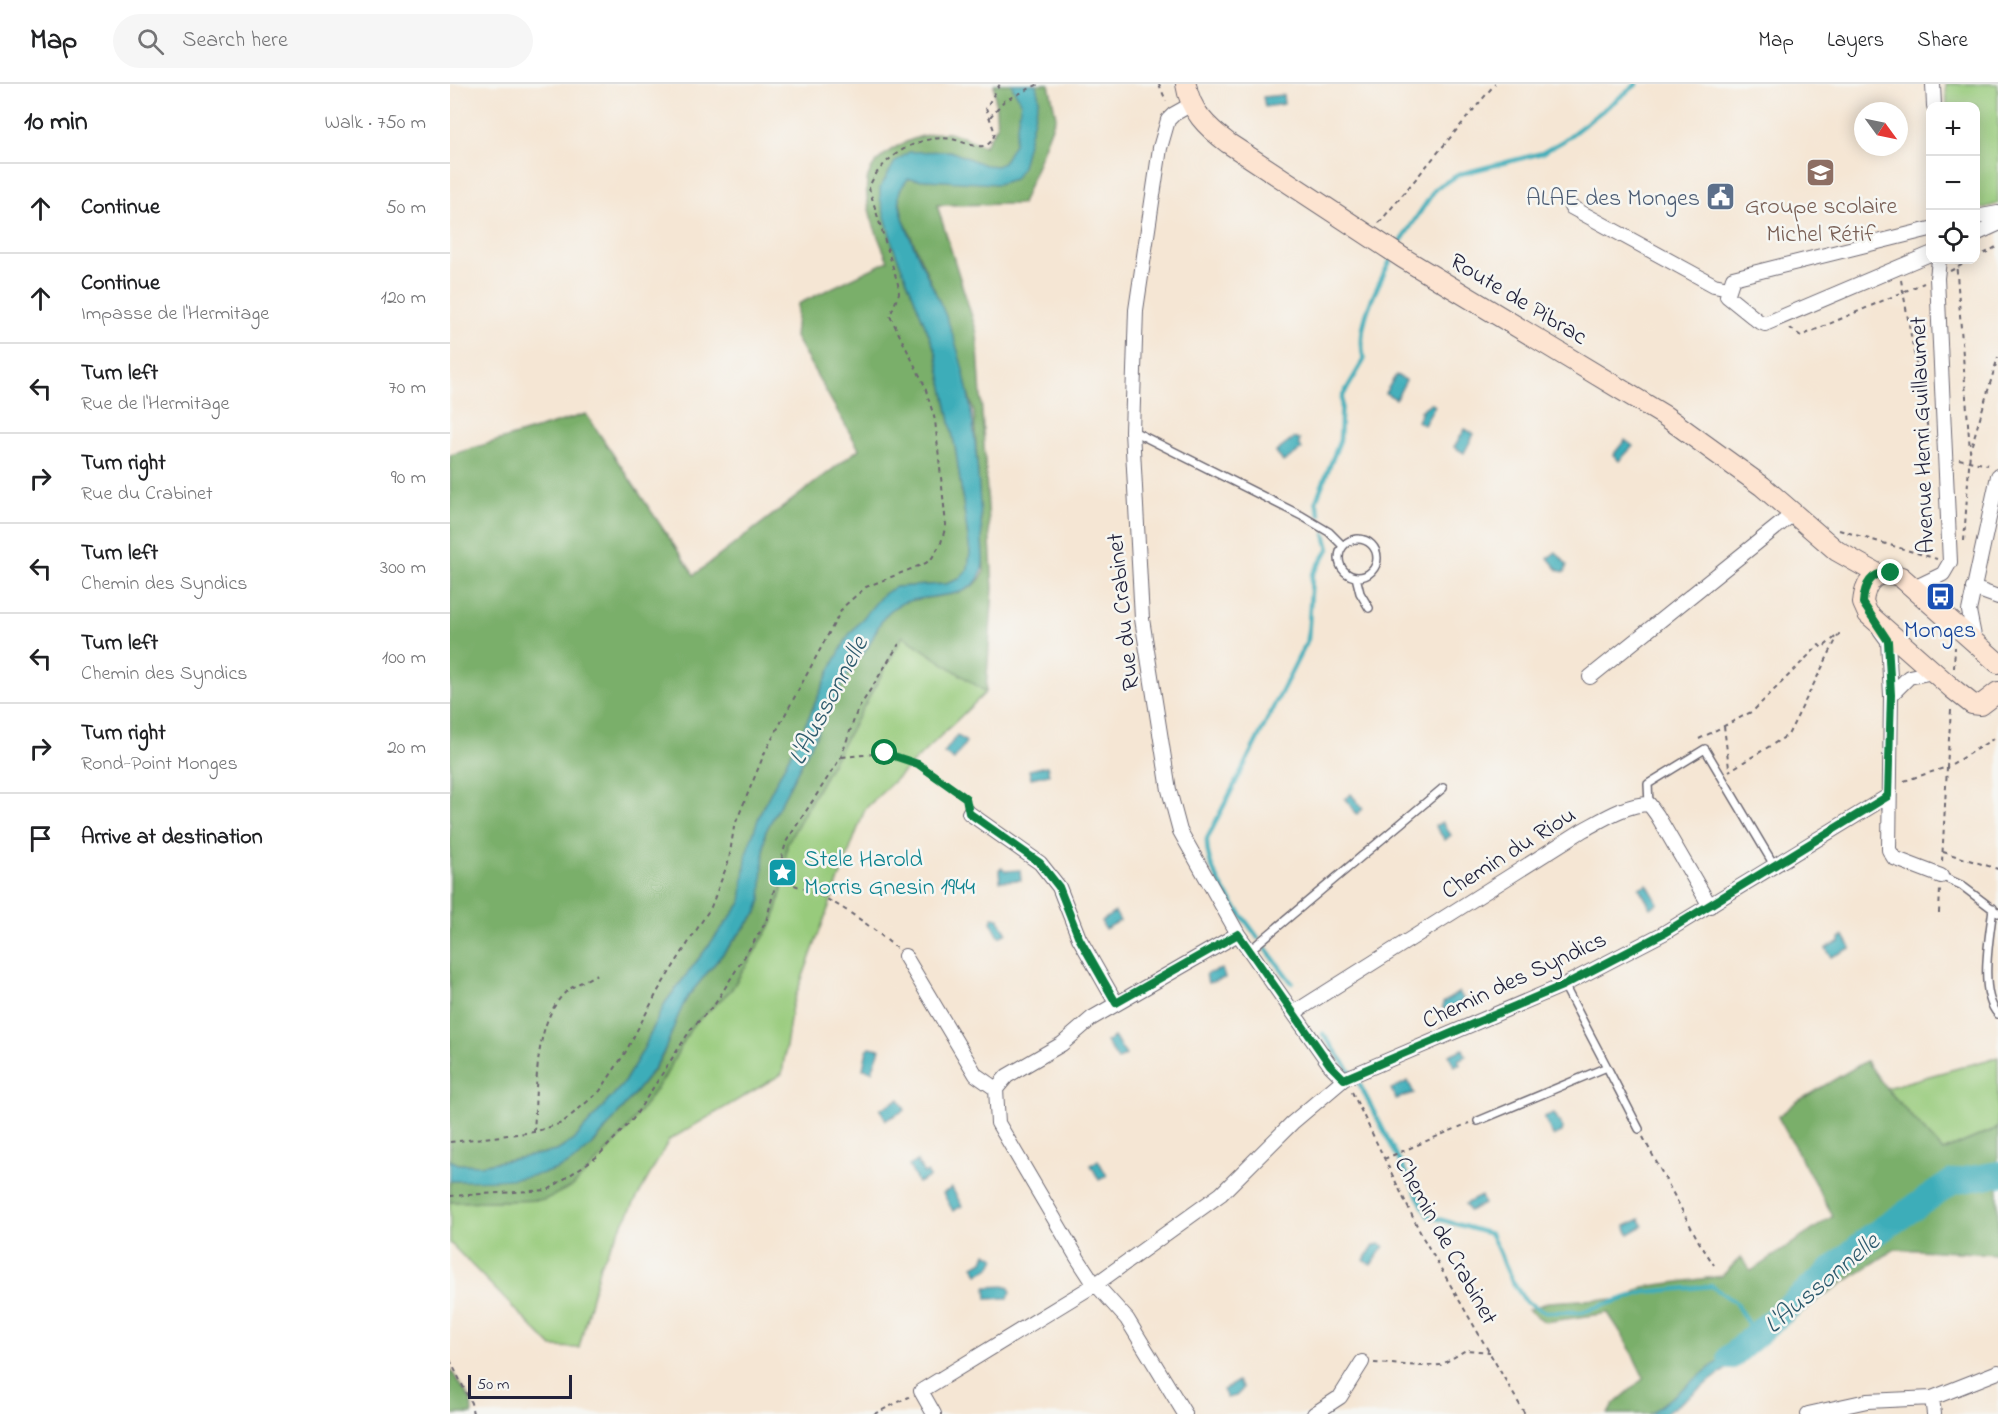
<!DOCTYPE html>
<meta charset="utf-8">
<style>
:root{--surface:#fff;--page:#f6f6f6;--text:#202124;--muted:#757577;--line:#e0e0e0}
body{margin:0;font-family:"Indie Flower",sans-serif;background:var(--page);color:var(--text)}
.controls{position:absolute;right:18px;top:18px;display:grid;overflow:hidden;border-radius:12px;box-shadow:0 3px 15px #0003}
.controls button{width:54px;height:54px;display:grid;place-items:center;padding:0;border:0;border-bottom:2px solid var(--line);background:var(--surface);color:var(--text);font:30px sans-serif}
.compass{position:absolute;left:1404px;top:18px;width:54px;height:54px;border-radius:50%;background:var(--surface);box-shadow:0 3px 15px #0003;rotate:123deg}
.scale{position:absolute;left:18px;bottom:15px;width:104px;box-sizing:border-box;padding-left:6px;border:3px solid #22223b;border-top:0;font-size:16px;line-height:21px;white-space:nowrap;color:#22223b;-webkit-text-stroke:4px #f6f6f2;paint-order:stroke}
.stop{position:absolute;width:18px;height:18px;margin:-14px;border:4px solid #0b8043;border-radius:50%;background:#fff}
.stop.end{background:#0b8043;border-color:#fff;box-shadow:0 2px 6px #0008}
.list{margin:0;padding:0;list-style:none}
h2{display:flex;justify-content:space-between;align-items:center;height:78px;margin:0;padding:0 24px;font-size:26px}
h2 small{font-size:20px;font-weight:400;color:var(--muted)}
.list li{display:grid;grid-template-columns:39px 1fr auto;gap:18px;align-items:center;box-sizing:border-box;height:90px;padding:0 24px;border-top:2px solid var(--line)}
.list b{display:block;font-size:22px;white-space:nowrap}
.list p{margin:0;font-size:20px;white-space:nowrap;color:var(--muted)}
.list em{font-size:20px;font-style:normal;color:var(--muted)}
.icon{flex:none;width:33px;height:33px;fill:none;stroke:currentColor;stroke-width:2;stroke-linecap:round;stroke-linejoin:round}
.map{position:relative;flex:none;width:1548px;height:1330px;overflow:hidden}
header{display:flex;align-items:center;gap:36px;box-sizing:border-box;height:84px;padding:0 30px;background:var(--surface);border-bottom:2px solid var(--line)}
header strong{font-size:28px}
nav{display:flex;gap:33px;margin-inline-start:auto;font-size:21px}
.search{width:420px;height:54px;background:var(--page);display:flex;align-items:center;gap:15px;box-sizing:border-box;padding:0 21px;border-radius:33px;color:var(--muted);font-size:22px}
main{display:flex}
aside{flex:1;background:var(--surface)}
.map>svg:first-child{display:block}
.green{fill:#98cb7b;stroke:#5d765b;stroke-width:1.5}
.forest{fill:#7aaf6b;stroke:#4e6853;stroke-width:1.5}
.water{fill:#3dadb9;stroke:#30687a;stroke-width:1.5}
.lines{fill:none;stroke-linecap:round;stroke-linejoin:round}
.stream{stroke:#3dadb9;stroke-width:4.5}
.river{stroke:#3dadb9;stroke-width:26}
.lane-casing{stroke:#6c6771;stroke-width:10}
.street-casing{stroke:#6c6771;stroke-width:16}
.secondary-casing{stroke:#6c6771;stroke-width:22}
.path{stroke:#6c6771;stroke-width:2;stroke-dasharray:4.5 4.5;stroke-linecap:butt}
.lane{stroke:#fff;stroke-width:7}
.street{stroke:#fff;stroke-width:14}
.secondary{stroke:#fde4d1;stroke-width:20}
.route{stroke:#0b8043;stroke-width:8}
.labels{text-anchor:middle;stroke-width:5;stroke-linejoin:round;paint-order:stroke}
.service-label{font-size:24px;fill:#4e5e75;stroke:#f6f6f2;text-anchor:end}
.education-label{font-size:24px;fill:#785e54;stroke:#f6f6f2}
.street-label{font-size:24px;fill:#22223b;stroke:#f6f6f2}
.transit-label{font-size:24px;fill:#164399;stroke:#f6f6f2}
.culture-label{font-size:24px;fill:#0d838f;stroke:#f6f6f2;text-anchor:start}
.water-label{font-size:26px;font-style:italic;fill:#2d5a6d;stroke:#f6f6f2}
</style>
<header>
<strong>Map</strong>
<div class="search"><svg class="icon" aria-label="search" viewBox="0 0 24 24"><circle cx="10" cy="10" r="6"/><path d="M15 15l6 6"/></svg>Search here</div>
<nav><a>Map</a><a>Layers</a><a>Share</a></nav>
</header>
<main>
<aside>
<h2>10 min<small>Walk · 750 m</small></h2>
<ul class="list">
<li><svg class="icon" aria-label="ahead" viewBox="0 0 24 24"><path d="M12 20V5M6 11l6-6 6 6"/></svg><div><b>Continue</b></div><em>50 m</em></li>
<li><svg class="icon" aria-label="ahead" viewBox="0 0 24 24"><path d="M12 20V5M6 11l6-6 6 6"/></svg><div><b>Continue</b><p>Impasse de l'Hermitage</p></div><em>120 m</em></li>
<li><svg class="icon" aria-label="left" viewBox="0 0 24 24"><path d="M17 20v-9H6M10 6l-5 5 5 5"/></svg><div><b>Turn left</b><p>Rue de l'Hermitage</p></div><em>70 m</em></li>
<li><svg class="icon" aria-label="right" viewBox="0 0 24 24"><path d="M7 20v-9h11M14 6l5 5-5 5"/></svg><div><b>Turn right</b><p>Rue du Crabinet</p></div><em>90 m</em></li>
<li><svg class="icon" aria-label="left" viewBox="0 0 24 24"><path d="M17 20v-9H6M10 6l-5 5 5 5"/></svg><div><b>Turn left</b><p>Chemin des Syndics</p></div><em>300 m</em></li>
<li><svg class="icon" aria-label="left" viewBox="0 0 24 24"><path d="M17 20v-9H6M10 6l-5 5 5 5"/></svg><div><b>Turn left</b><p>Chemin des Syndics</p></div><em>100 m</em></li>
<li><svg class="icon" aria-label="right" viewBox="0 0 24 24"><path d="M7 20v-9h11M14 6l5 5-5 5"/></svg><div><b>Turn right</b><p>Rond-Point Monges</p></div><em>20 m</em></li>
<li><svg class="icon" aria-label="arrive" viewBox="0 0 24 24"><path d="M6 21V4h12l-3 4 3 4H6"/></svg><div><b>Arrive at destination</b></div></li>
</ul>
</aside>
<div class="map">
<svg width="1548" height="1330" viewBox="0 0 1548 1330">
<rect width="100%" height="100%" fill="#f6f6f2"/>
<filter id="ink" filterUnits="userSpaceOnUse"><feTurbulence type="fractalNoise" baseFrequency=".0167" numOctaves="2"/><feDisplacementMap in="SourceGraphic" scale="12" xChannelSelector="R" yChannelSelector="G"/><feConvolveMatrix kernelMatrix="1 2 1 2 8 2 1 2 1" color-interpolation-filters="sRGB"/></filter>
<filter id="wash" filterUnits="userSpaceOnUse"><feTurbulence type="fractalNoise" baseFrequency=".008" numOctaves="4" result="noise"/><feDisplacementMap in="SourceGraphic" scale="24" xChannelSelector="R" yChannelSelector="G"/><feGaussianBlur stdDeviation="1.35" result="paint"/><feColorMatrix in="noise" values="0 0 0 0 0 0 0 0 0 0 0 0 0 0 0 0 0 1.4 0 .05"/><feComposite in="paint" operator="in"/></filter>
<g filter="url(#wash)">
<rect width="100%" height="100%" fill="#f5e6d4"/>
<path class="green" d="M1496,0H1548V120L1526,126V22H1497Z
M453,552L536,608L415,725L342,922L332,990L219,1056L150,1181L129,1264L102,1263L0,1159V1118L94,1116L214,994L242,942L281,906L324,836L332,805L337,760Z
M1548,973V1044L1493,1067L1436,1004Z"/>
<path class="forest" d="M544,0H599L606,32L572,120L487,121L527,249L543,504L536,608L453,552L337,760L332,805L324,836L281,906L242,942L214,994L173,1051L123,1102L94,1116L0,1118V1097L40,1096L84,1090L143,1061L203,987L213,971L230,925L239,911L307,829L315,749L405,577C426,565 423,529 454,518C479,510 522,517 534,488L524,329L496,233L453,134L449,113L443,162L486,268L506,368L520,468L518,485L509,495L496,500L446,503L380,586L353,646L311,727L291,819L215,919L192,968L173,1000L124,1056L107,1067L31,1081L8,1080L0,1076V371L136,330L244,491L409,365L345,253L348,220L438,177C428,153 414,124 417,97C421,68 473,46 499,49C510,50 523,58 534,62L547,42Z
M1416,977L1436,1004L1493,1067L1548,1044V1170L1445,1165L1370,1214L1313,1258L1306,1249L1200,1330H1158L1163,1321L1194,1294L1175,1255L1158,1229L1095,1238L1078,1226L1098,1218L1149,1215L1172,1217L1193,1203L1272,1192L1291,1173L1301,1187L1383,1132L1328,1033L1346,1018Z
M0,1285L21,1316L22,1330H0Z"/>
<path class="water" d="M561,0H586L589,14L572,83L564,95L548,100L458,95C454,100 450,104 449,110C447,136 484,203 495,230C527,307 528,391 533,473C535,519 485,508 455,518C423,529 426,565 405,577L315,749L311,816L307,828L239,911C226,930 222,953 211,973C200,992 185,1008 172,1025C156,1045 140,1067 118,1080C87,1097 34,1097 0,1097V1076L8,1080L31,1081L107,1067L124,1056L173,1000L192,968L215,919L291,819L297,767L311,727L353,646L380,586L398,552L433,510L446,503L496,500L509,495L518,485L520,468L506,368L486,268L443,162L430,114V104L445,78L459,68L500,67L535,81L547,82L553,79L564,60L571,18Z
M833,11L834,20L815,23L813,13Z
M946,291L956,296L946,315L935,309Z
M981,319L985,322L974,341L967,337L972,328L970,327Z
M1015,345L1024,350L1014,369L1004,363Z
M844,354L850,355L849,360L852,365L833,378L826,368Z
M1175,356L1183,362L1169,377L1163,371Z
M1106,468L1117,481L1115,488L1109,487L1098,474Z
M507,651L516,658L504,676L494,669Z
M597,682L599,690L581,694L579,686Z
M901,710L913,725L907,730L895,715Z
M992,738L1001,751L995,756L985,742Z
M552,784L556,787L570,786L571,796L550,797L549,786Z
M1197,800L1208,819L1201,824L1189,804Z
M665,828L670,837L655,845L651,837Z
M543,833L548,834L557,849L549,853L541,838Z
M1394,852L1401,864L1381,873L1376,864L1390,857V854Z
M772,885L775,894L758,899L756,890Z
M1009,908L1014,916L997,926L993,925V919Z
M664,953L676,971L668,976L656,958Z
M420,963L430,965L422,987L413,985L417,966Z
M1013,965L1016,972L1008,976L1010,980L1004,982L999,971Z
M958,997L964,1009L946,1015L941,1005Z
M449,1015L455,1026L436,1036L430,1025Z
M1104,1029L1113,1044L1112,1048L1103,1052L1094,1033Z
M648,1076L657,1092L649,1096L641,1081Z
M467,1077L474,1090L477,1088L480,1093L468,1099L459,1082Z
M502,1104L512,1122L503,1127L493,1109Z
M1031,1112L1034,1120L1019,1127L1015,1120Z
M1190,1135L1193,1142L1179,1150L1175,1142Z
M931,1160L934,1162L921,1181L914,1176L924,1161Z
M536,1169L545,1174L540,1184L528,1190L524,1182L533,1177Z
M558,1202L561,1208L558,1214L537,1215L536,1203Z
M1306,1248L1313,1258L1215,1330H1200Z
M788,1297L793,1305L786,1312L777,1314L773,1306Z"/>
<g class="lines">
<path class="stream" d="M949,160L986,104L1010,90L1092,69L1113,57L1187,0
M870,431L866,417L890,356L892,313L914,276C905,240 926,207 941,175
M808,854C789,826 755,790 757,755L858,555L862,491L879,465L875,450
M814,862L842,899
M873,950L910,1001L978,1132L1041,1150L1062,1197L1076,1218L1095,1228H1132L1195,1208L1262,1202L1285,1218L1306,1253"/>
<path class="river" d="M1280,1273L1419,1154L1502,1098L1548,1090"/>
</g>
</g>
<g filter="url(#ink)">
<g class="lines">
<defs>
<path id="lane" d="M683,347L852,432L879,448L893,462
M889 474a19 19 0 1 1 38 0a19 19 0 1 1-38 0Z
M906,493L910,509L919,524
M1199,720L1198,700L1255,665L1324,781
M1491,792L1511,801L1548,829
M1543,824C1540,851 1528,909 1548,930
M800,866L993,704
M1114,901L1157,983
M1028,1037L1157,983L1189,1045"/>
<path id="street" d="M1483,0L1484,22
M742,20L724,30L718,36L710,64L686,226L682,347L692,535L719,706L730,747L788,850L880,981L894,995
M1121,123L1264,201L1279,204
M1526,133L1548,129
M1480,145L1283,194L1277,212L1308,237L1315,240L1480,170
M1526,150L1548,140
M1464,504L1493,490L1500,478L1487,194L1489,176
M1523,504L1548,513
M1430,546L1438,557L1441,611L1439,766L1444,774L1491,792
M1525,557L1519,527L1548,392
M1140,593L1344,429
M1441,611L1459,593L1483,588
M519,729L590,779L609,803L629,854L666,919
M455,872L526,991L546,1005
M845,928L1133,746C1152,736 1176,720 1199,720L1207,731L1260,822
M1482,1314L1484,1330
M484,1330L471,1307L646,1200L771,1110L842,1039L894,995L1114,901L1214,849L1438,712
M735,1330L677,1235L641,1195L628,1175L548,1039L546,1005L557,992L612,960L642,934L788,850
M864,1330L890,1313L912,1278
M1358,1330L1417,1317L1482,1314L1548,1288"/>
<path id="secondary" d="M736,0C740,27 757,43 778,59L953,174L1215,332L1312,402L1387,467L1428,490
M1548,579L1451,493C1428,484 1415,495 1413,519L1418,530L1503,605L1522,620L1531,621L1548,608"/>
</defs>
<use href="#lane" class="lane-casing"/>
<use href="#street" class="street-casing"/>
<use href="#secondary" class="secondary-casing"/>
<path class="path" d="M709,0L716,17
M540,33L554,17L589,0
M929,139L1045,0
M1526,174L1548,162
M1506,176L1520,367L1548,273
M1500,187L1522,176
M1451,196L1479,352
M1340,244L1351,252L1474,199
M1509,375L1538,381
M1389,446L1487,475
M1514,457L1520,367
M1504,584L1505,563
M1501,626L1497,683L1548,652
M1274,642L1279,684
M1249,655L1303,627L1369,561L1372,564L1389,550L1338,651L1279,687
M392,673L435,669L468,680L517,715
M1454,697L1497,683L1492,778
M1493,768L1548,785
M327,796C372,807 412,834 446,864
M1489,829L1490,805
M902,1008L972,1152L1075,1330
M84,1048C87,1007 83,946 111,913C120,902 135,897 147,890
M1193,1053L1249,1158L1264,1181
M0,1058L84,1048L112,1039L150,1007L175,969L209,905L261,823L279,776L284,743L315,668L393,523L416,503L476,479L482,474L491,459L496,441L485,336L474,300L440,232L449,209L448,200L419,104C429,74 470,49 502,55C512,57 523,64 534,62C541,60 543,55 545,49L536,24L550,0
M934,1075L1019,1039
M0,1112L98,1106L148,1072L183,1035L241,945L265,920L316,838L336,758L391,673L407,627L449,560
M0,1276L21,1319L23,1330
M924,1279L972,1282L991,1281L1016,1266L1040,1268
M424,1330L459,1313"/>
<use href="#lane" class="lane"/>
<use href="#street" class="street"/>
<use href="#secondary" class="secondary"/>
</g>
</g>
<g class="lines" filter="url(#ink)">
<path class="route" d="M435,669L468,680L516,714L519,729L590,779L609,803L629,854L666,919L788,850L880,981L894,995L1114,901L1214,849L1438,712L1441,611L1438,557L1413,519C1414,501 1421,487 1441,489"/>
</g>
<defs>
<symbol id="school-square" viewBox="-11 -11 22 22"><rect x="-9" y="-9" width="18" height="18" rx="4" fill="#8d6e63" stroke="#f6f6f2"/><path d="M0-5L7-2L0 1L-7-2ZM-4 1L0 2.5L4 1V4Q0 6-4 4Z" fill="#fff"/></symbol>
<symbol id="civic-square" viewBox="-11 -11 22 22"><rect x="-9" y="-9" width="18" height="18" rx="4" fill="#5c6f8a" stroke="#f6f6f2"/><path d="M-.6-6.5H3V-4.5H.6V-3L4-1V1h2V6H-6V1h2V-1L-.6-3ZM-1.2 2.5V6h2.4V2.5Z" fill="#fff"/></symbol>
<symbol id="bus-square" viewBox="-11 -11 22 22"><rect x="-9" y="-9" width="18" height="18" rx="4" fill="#1a4fb4" stroke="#f6f6f2"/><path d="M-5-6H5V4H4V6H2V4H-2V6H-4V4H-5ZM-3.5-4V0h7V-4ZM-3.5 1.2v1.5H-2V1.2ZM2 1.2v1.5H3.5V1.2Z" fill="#fff"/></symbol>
<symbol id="sight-square" viewBox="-11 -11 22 22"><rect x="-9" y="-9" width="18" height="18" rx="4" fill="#0f9aa8" stroke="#f6f6f2"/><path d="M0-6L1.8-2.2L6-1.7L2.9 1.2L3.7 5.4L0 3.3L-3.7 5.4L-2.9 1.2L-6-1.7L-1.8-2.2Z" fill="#fff"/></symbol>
</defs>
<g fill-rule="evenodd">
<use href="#school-square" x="1354" y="72" width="33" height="33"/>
<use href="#civic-square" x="1254" y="96" width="33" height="33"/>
<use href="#bus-square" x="1474" y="496" width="33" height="33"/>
<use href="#sight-square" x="316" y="772" width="33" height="33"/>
</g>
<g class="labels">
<g class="service-label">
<text x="1250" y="121">ALAE des Monges</text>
</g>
<g class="education-label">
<text x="1371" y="129">Groupe scolaire<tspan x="1371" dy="28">Michel Rétif</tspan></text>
</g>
<g class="street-label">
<text transform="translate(1069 214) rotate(31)" y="8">Route de Pibrac</text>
<text transform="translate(1471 351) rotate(-92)" y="8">Avenue Henri Guillaumet</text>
<text transform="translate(672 528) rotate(-96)" y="8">Rue du Crabinet</text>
<text transform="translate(1058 768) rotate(-32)" y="8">Chemin du Riou</text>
<text transform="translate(1064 895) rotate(-25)" y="8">Chemin des Syndics</text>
<text transform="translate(997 1156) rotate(61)" y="8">Chemin de Crabinet</text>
</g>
<g class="transit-label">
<text x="1490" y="553">Monges</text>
</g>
<g class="culture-label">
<text x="354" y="782">Stele Harold<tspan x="354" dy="28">Morris Gnesin 1944</tspan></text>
</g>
<g class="water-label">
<text transform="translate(377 616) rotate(-62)" y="9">L'Aussonnelle</text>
<text transform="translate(1371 1198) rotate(-40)" y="9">L'Aussonnelle</text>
</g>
</g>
</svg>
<div class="controls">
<button>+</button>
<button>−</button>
<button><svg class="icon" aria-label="locate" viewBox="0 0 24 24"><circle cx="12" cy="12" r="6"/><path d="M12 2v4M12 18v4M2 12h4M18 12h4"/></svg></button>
</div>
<svg class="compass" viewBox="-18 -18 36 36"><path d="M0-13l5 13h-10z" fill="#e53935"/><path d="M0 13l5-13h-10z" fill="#757577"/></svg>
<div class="scale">50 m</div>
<div class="stop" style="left:435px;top:669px"></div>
<div class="stop end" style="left:1441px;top:489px"></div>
</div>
</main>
